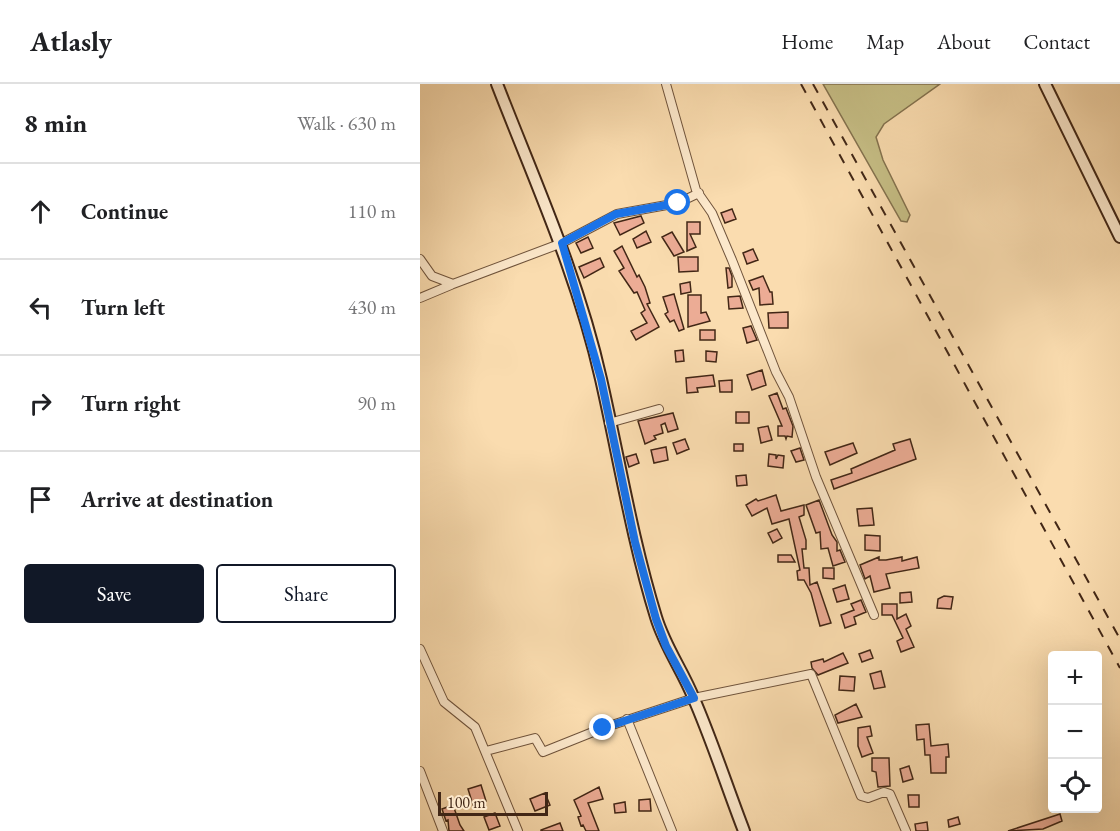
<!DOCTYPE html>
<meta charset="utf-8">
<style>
:root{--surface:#fff;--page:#f2f2f2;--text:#202124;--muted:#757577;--line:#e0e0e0;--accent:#111827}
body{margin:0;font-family:"EB Garamond",serif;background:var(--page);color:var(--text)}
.controls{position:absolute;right:18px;bottom:18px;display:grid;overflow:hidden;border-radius:6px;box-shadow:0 6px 24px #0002}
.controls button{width:54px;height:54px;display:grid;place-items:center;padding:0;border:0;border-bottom:2px solid var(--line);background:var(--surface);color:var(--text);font:30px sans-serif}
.scale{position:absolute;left:18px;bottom:15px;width:110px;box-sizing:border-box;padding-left:6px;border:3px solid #422716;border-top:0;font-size:16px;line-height:21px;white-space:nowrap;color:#422716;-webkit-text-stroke:4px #fce8cb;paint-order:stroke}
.stop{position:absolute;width:18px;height:18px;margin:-14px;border:4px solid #1a73e8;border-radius:50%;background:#fff}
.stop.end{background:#1a73e8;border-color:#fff;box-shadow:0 2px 6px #0008}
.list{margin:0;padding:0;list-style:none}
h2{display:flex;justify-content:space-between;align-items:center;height:78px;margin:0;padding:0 24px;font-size:26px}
h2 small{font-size:20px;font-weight:400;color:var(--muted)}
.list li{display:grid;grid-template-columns:39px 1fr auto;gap:18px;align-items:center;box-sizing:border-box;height:96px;padding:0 24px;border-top:2px solid var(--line)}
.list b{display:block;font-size:22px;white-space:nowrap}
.list em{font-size:20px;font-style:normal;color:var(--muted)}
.actions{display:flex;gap:12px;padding:18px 24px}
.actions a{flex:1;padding:14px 0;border:2px solid var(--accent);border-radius:6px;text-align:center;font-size:21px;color:var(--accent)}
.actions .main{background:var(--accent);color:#fff}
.icon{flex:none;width:33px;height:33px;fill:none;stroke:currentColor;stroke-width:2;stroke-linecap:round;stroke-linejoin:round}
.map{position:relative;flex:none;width:700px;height:747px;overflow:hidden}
header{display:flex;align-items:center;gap:36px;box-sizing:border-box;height:84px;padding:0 30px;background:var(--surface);border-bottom:2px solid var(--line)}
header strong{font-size:28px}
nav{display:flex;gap:33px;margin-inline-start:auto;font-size:21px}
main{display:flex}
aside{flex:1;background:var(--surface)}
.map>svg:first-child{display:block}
.green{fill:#c6be85;stroke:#84724e;stroke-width:1.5}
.building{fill:#ecac95;stroke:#422716;stroke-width:1.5}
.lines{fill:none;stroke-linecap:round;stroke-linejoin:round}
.street-casing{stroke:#70543c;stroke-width:10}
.secondary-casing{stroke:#422716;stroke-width:14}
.street{stroke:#fce8cb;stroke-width:8}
.secondary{stroke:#fce8cb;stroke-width:10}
.rail{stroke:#422716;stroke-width:2;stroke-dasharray:10 10;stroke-linecap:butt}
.route{stroke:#1a73e8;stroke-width:8}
</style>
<header>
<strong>Atlasly</strong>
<nav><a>Home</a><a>Map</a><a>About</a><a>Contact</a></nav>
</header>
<main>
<aside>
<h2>8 min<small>Walk · 630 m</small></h2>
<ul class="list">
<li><svg class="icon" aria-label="ahead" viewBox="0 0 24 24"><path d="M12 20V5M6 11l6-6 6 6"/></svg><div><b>Continue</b></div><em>110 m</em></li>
<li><svg class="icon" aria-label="left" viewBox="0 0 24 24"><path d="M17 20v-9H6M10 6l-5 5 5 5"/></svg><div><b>Turn left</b></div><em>430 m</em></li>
<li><svg class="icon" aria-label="right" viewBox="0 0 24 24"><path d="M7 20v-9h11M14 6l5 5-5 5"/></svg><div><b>Turn right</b></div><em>90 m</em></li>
<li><svg class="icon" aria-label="arrive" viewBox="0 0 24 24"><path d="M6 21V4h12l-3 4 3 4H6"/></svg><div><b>Arrive at destination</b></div></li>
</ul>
<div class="actions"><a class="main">Save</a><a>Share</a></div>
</aside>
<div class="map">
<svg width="700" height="747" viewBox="0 0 700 747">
<rect width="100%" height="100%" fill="#fadcaf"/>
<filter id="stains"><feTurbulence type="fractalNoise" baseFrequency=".00333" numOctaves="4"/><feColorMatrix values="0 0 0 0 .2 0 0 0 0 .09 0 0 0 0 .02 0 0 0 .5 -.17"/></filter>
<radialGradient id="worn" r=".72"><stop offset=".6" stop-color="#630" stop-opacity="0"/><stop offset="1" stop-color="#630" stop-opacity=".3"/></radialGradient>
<path class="green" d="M403,0H520L464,40L456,53L463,76L490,131L487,138L481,137Z"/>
<path class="building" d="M312,125L316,135L305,139L301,129Z
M221,132L224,139L200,151L194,139Z
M267,138H280V150H270L276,163L267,167Z
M226,147L231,158L217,164L213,155Z
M252,148L264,168L254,172L242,153Z
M168,153L173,164L161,169L156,159Z
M202,162L217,193L219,191L225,203L230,219L227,220L239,243L216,256L211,247L227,239L221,229L225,226L217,208L214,209L199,187L204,184L194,167Z
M333,165L338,176L327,180L323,169Z
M258,173H278V187L259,188Z
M180,174L184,183L164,194L159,183Z
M306,184H309L312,192V203L308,204Z
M343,192L350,208H352L353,220L340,221L339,204L333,206L329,197Z
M270,198L271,208L261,210L260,200Z
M254,210L264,245L259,247L254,236L250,238L245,230L248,228L243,213Z
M268,211H281V229L286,228L290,237L268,243Z
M320,212L323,224L309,225L308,213Z
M368,228V244H349L348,229Z
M331,242L337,256L327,259L323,244Z
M280,246H295V256H280Z
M263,266L264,277L256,278L255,267Z
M286,267L297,268L296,278L286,277Z
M342,286L346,301L332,306L327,291Z
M293,291L295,302L277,304L278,308L267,309L266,294Z
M312,296V308H300L299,297Z
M357,309L363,325L366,324L373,342L372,353L367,352L366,355L365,352H358V342H362L349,312Z
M316,328H329V339H316Z
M253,329L258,345L248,348L245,339L241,341L243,349L234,352L236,355L225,360L218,337Z
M348,342L352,356L341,359L338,344Z
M265,355L269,365L257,370L253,359Z
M490,355L496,375L414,405L411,396L432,389L431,385L475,366L473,360Z
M433,359L437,369L410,381L405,368Z
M314,360H323V367H314Z
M246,363L248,376L234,379L231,366Z
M380,364L384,376L376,378L371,367Z
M216,370L219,379L209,383L206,373Z
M349,370L356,371V375L358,371L364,372L363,384L348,382Z
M326,391L327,401L317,402L316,392Z
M356,411L361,427L384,421V431L379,433L386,456V465H382L384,484H389L390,501L397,498L411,539L400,542L391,509L384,496H378L377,487L380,486L369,435L352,440L347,424L332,432L326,421L336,415L338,417Z
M399,416L412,451L417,458V467L420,466L425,478L413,482L408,464L401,465L400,448L396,449L386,421Z
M452,424L454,441L439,442L437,425Z
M357,445L362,454L353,459L348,449Z
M445,451L460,452V467L445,466Z
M358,471H371L375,478H358Z
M459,473V476H466L482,473V477L497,473L499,484L466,490L470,504L454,508L450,492L445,495L440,481Z
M403,484H414V495L403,494Z
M425,501L429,515L417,518L413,505Z
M491,508L492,518L480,519V509Z
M524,512L533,513L531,525L517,524L518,515Z
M441,516L446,528L434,533L436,540L425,544L421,531L434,526L431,520Z
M462,520H477V535L486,530L491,542L486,545L494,563L481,568L477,557L483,554L472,531H462Z
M450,566L453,574L442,578L439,570Z
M423,569L428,579L398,591L392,584L391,578L403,575L404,578Z
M461,587L465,603L454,605L450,590Z
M420,592L435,593L434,607L419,606Z
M436,620L442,633L418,639L415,631Z
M509,640L511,662L528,660L529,673H526V689H511L510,671H505L504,655L497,656L496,641Z
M450,642L452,652L447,653L453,669L442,673L438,662V644Z
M452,674H469L470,702L458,703L456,688L452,687Z
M489,682L493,695L483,698L480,685Z
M61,701L66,717L53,721L48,705Z
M179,703L183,715L168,719L179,747H166L163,741L161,742L158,733L161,732L154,716Z
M125,709L130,721L115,727L110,715Z
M488,711H499V723H489Z
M230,715L231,727H219V716Z
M205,718L206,728L195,729L194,720Z
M33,721L40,741L44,747H29L28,736L26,737L22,725Z
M75,729L80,742L69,746L64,733Z
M640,730L642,737L623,745L588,747Z
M538,733L540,740L529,743L528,736Z
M507,738L508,747H496L495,740Z
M140,739L143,747H121V746Z"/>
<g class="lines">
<defs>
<path id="street" d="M246,0L276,106L292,129L312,176L356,288L369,313L396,393L454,531
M0,175L12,192L33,200L142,159L197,130L258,119L279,109
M0,214L31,201
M189,339L239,325
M0,565L24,618L55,643L98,747
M207,635L252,747
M66,667L115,654L123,668L183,644L274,614L391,590L441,712L448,714L464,708L470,710L486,747
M0,687L23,747"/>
<path id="secondary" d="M77,0C115,98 158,192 181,295C199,374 212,455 236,533C245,563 263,587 274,615C293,659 307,703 324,747
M625,0L700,153"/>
</defs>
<use href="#street" class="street-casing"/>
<use href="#secondary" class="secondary-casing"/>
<use href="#street" class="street"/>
<use href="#secondary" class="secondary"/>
<path class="rail" d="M381,0L700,584
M393,0L700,555"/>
</g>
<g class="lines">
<path class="route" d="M183,644L274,614L246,562L236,535L215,458L181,295L142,159L196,130L258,119"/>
</g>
<rect width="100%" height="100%" filter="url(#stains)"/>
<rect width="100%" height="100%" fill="url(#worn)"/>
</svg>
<div class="controls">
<button>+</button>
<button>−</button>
<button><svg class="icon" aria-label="locate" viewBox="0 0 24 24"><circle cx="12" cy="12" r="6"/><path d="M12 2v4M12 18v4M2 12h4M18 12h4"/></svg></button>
</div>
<div class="scale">100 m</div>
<div class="stop" style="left:258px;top:119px"></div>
<div class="stop end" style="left:183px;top:644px"></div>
</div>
</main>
